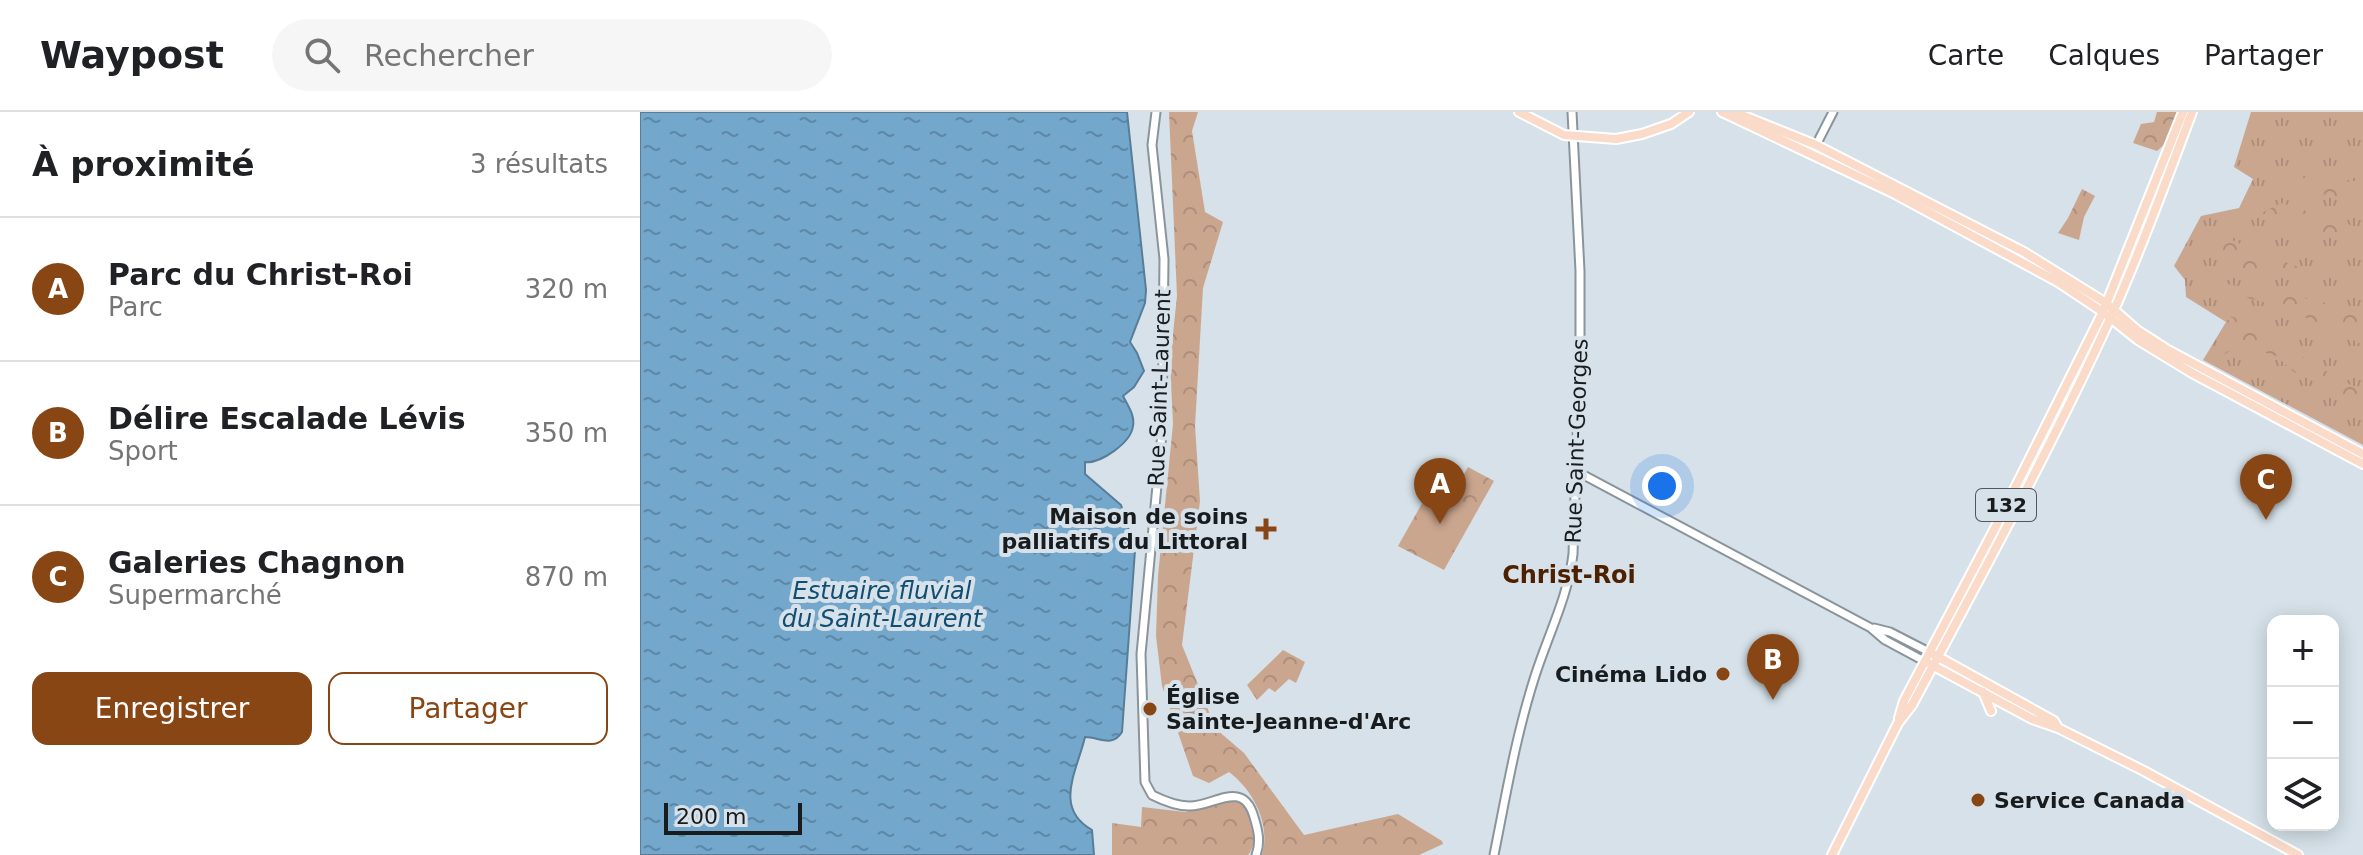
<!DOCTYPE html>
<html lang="fr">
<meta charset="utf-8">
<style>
:root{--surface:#fff;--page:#f6f6f6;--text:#202124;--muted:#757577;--line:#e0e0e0;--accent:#894615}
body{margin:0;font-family:"DejaVu Sans",sans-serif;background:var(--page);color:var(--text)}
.controls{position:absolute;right:24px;bottom:24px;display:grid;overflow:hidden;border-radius:16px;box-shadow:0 4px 20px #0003}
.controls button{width:72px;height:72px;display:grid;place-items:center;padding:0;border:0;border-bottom:2px solid var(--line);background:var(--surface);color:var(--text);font:40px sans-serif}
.scale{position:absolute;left:24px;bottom:20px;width:138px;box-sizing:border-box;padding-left:8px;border:4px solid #181c1e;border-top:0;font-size:22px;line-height:28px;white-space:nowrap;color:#181c1e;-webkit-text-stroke:6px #d6e1e9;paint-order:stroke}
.you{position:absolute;left:1022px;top:374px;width:28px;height:28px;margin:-20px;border:6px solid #fff;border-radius:50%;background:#1a73e8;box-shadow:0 0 0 12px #1a73e833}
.badge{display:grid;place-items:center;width:52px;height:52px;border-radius:50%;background:var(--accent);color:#fff;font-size:26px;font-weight:700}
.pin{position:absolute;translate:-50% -66px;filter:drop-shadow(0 2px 4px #0008)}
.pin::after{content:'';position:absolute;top:42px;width:28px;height:24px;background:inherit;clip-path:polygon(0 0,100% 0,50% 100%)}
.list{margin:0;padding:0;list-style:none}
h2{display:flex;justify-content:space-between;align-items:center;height:104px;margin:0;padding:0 32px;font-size:34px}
h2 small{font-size:26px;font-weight:400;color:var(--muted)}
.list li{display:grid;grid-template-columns:52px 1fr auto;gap:24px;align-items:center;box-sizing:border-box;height:144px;padding:0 32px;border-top:2px solid var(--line)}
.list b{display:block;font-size:30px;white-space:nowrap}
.list p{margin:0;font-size:26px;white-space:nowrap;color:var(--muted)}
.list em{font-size:26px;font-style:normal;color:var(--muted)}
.actions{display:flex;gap:16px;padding:24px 32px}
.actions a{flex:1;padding:18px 0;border:2px solid var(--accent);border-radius:16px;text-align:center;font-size:28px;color:var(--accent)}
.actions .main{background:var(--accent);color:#fff}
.icon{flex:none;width:44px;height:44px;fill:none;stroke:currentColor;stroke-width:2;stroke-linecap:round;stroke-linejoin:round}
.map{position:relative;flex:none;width:1723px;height:743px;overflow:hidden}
header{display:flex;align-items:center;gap:48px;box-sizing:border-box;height:112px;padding:0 40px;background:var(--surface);border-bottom:2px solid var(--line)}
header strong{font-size:38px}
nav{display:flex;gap:44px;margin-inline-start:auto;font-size:28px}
.search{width:560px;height:72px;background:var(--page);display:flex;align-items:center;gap:20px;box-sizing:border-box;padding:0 28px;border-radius:44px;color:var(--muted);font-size:30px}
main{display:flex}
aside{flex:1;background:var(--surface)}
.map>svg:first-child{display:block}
.grass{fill:url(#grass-tufts)}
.forest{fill:url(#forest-crowns)}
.pitch{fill:#cba68f}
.water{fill:url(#water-ripples);stroke:#587d98;stroke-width:2}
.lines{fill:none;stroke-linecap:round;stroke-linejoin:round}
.minor-casing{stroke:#8a949b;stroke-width:11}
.major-casing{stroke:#fff;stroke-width:12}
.minor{stroke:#fff;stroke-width:7}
.major{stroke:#fadbc9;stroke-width:8}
.poi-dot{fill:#894615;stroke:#d6e1e9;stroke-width:3}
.labels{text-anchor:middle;stroke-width:8;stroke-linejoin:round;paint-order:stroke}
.shield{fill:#d6e1e9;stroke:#51575b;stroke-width:2}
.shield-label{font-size:20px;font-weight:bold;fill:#181c1e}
.street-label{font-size:22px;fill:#181c1e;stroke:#d6e1e9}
.poi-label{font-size:22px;font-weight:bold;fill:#181c1e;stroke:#d6e1e9;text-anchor:end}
.neighbourhood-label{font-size:24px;font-weight:bold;fill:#4d2100;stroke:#d6e1e9}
.water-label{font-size:24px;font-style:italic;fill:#104e73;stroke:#d6e1e9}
</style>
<header>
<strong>Waypost</strong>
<div class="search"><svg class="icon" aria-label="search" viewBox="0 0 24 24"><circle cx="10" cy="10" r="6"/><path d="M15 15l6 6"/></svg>Rechercher</div>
<nav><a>Carte</a><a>Calques</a><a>Partager</a></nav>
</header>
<main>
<aside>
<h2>À proximité<small>3 résultats</small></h2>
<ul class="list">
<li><span class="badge">A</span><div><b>Parc du Christ-Roi</b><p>Parc</p></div><em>320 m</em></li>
<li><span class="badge">B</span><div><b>Délire Escalade Lévis</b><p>Sport</p></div><em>350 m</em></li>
<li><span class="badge">C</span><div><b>Galeries Chagnon</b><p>Supermarché</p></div><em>870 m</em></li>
</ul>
<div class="actions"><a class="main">Enregistrer</a><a>Partager</a></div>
</aside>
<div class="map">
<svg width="1723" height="743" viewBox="0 0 1723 743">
<defs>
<pattern id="grass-tufts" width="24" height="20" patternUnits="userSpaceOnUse" patternTransform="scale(2)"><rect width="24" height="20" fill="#cba68f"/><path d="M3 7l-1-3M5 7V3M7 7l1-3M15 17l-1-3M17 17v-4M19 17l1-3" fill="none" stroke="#ae8e7b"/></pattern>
<pattern id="forest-crowns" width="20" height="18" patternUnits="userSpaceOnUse" patternTransform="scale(2)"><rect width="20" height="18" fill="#cba68f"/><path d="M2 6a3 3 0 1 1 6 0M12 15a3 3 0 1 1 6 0" fill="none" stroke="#ae8e7b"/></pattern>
<pattern id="water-ripples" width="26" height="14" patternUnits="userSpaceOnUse" patternTransform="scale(2)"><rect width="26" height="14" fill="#73a7cc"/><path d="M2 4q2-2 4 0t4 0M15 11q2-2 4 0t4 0" fill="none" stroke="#5d87a5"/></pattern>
</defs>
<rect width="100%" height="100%" fill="#d6e1e9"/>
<path class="grass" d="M1611,0H1723V333L1563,248L1586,210L1546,185L1545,168L1534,154L1561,104L1599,96L1613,67L1594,55Z"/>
<path class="forest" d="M529,0H558L552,19L565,100L583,110L563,176L555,314L560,389L542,533L576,617L604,641L664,723L758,702L802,729L803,732L779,743H622C631,713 614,679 589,660L569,671L553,664L522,574L516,524L518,464L533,312L530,250L537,184Z
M1517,0H1537L1526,31L1517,39L1493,31L1501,12L1514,10Z
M1658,62C1680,70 1700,73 1723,67V85C1702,87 1660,83 1648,63Z
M1442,77L1455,84L1444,105L1439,128L1418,121L1428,106Z
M1641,91L1723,117V130L1616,104Z
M1582,123C1610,138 1648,152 1679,161L1682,165C1654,166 1598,165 1576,145C1571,140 1572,134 1573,128Z
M1587,172L1679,189L1723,202V233C1681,212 1637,189 1590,183L1585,178Z
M1591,204L1617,215L1674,252L1723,280V293L1654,260L1636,244L1612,237L1596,236L1577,246V239Z
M828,355L854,369L804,458L758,434L789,379L809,390Z
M643,538L665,550L656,571L649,567L635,580L629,576L617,588L607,573Z
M588,688C589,688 599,689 601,690C619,700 618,731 608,743H472V711L501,715L502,695L545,700Z"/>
<path class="pitch" d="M787,387L812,401L814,398L831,410L804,451C771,433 770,418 787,387Z"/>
<path class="water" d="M0,0H487L506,178L505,191L490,230L497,241L504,259L494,275L483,284C488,294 495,303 493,314C491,331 460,352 445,350V362L481,393L495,438L482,620C472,636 459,625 445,625C437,659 413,696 452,718L454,743H0Z"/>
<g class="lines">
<defs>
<path id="minor" d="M516,0L512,33L524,147L522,321L501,542L505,670L512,683C522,688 537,694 549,694C573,695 603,666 614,705C618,718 621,730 616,743
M1172,41L1193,0
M936,359L1231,516L1245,528L1284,549
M1234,516L1250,520L1289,540
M854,743C866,683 876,623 895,564C908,523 928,485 933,442L940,239V159L932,0"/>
<path id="major" d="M879,0L924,23L976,27L1002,22L1031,12L1049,0
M1082,0L1253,81L1418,170L1463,200L1498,228L1552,261L1723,352
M1094,0L1176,33L1384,140L1466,191L1497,218L1528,238L1723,342
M1293,542L1414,609L1418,616
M1290,552L1392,607L1418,616L1504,659L1658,743
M1343,580L1351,599
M1259,606L1264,589L1354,418L1463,200L1543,0
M1192,743L1258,611L1272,593C1342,462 1413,332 1474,198C1503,133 1527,66 1552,0"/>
</defs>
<use href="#minor" class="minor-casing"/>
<use href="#major" class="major-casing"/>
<use href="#minor" class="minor"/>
<use href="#major" class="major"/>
</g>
<g class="poi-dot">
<path d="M622 405h8v8h8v8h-8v8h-8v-8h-8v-8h8z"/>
<circle cx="1083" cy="562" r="8"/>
<circle cx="510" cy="597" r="8"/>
<circle cx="1338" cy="688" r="8"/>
</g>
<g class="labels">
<rect class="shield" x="1336" y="377" width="60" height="32" rx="6"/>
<g class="shield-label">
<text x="1366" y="400">132</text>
</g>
<g class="street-label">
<text transform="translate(519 276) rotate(-88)" y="8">Rue Saint-Laurent</text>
<text transform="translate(936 329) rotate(-88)" y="8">Rue Saint-Georges</text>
</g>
<g class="poi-label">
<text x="608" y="412">Maison de soins<tspan x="608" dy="25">palliatifs du Littoral</tspan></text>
<text x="1067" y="570">Cinéma Lido</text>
<text x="526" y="592" text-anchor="start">Église<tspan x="526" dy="25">Sainte-Jeanne-d'Arc</tspan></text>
<text x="1354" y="696" text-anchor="start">Service Canada</text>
</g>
<g class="neighbourhood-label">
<text x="929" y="471">Christ-Roi</text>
</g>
<g class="water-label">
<text x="242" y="487">Estuaire fluvial<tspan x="242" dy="28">du Saint-Laurent</tspan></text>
</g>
</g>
</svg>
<div class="controls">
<button>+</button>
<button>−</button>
<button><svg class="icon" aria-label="layers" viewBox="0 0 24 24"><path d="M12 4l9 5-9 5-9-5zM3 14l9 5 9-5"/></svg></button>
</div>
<div class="scale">200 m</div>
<div class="you"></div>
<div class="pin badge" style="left:800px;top:412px">A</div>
<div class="pin badge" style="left:1133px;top:588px">B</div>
<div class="pin badge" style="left:1626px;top:408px">C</div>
</div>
</main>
